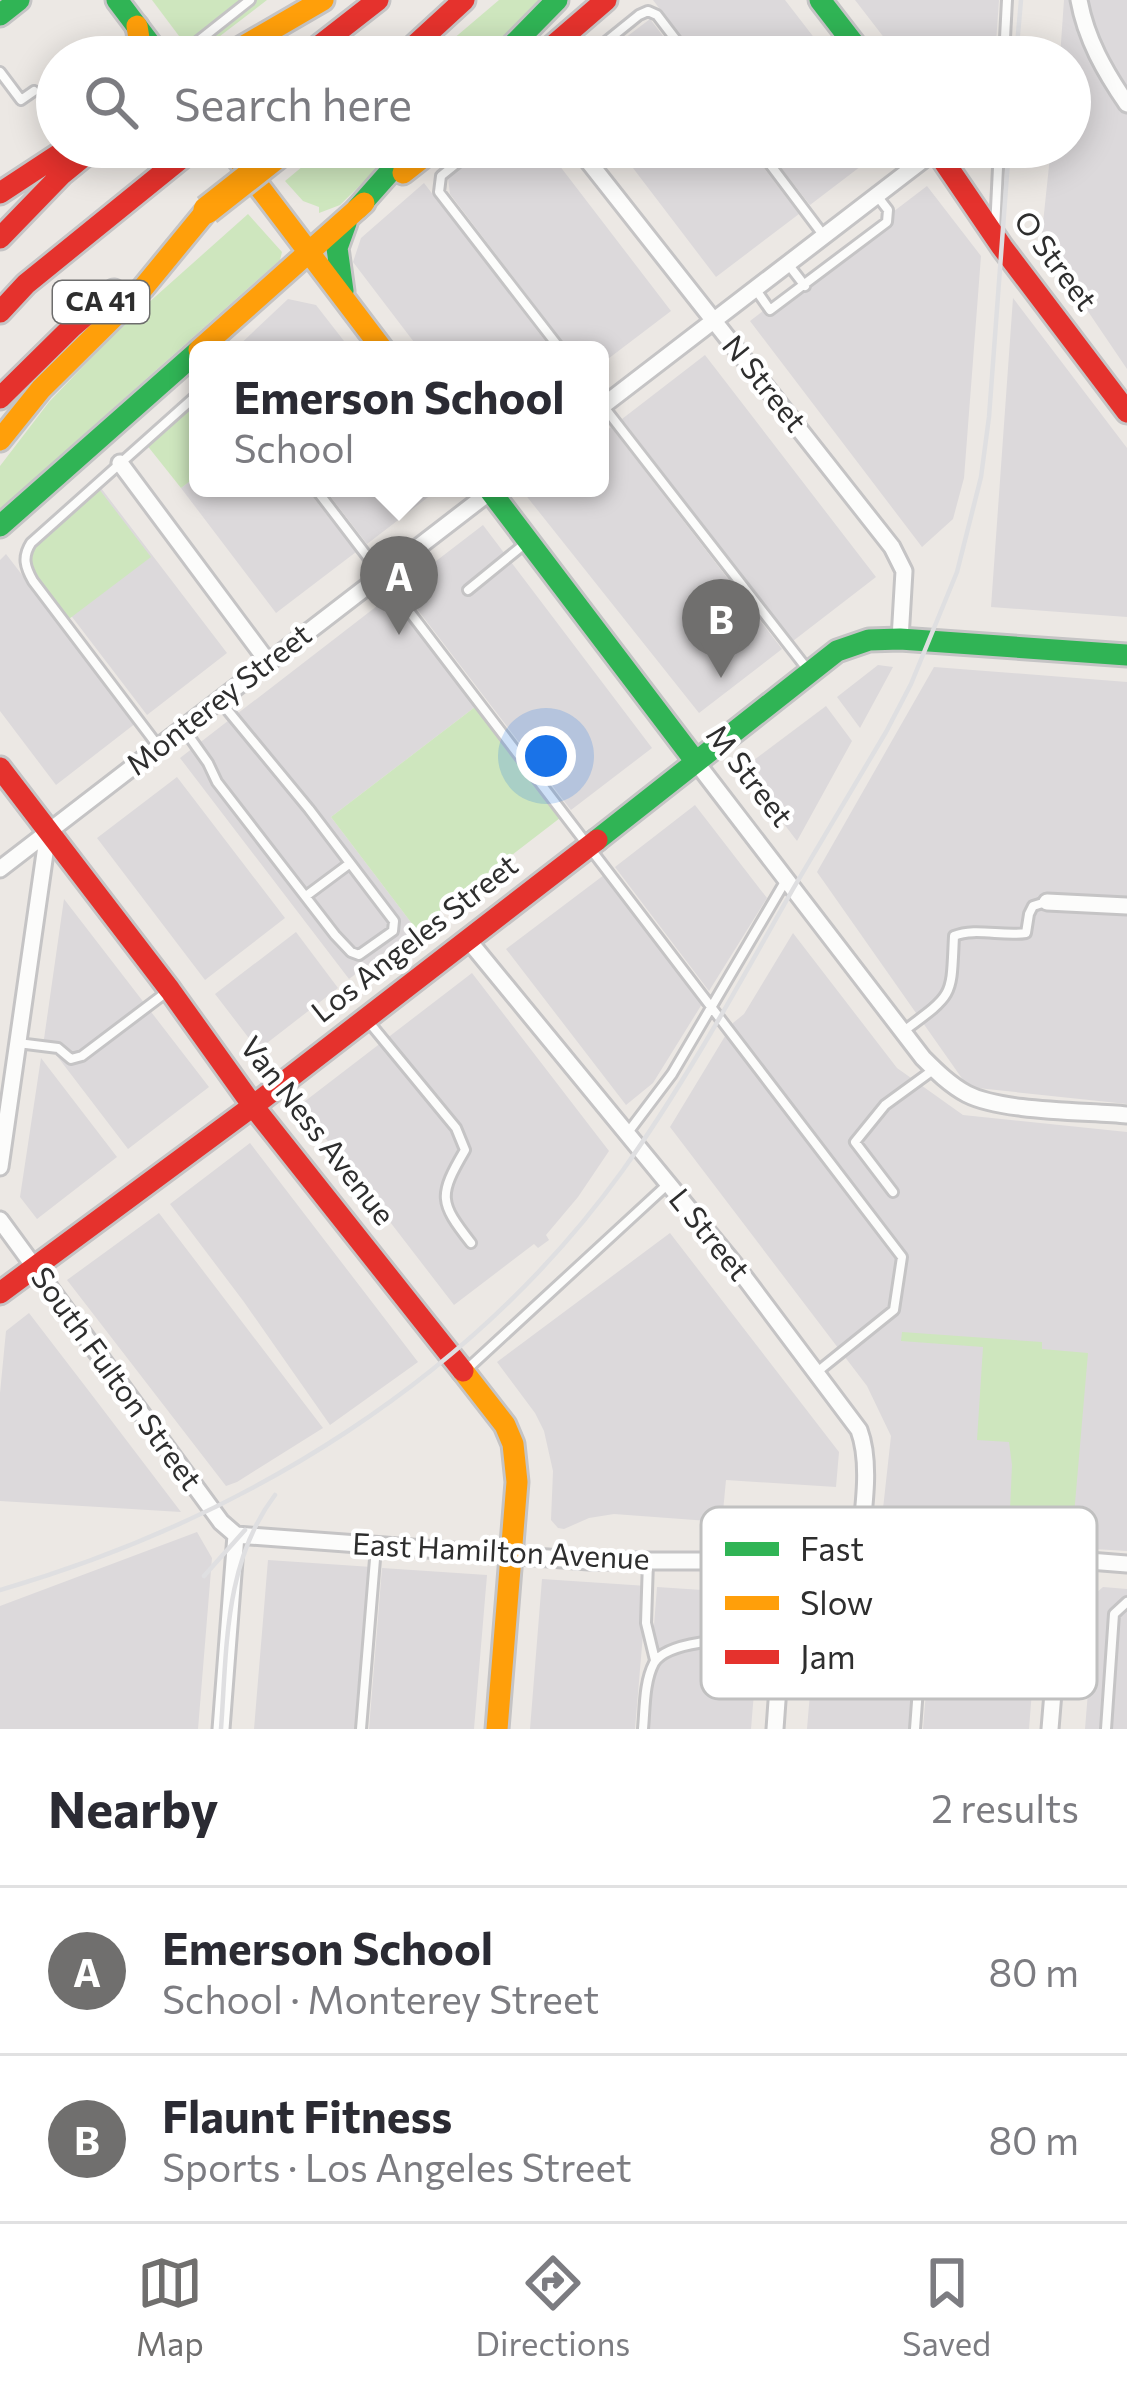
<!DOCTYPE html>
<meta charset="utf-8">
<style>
:root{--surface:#fff;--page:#f7f7f7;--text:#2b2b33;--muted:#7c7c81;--line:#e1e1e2;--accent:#706f6e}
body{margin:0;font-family:Commissioner,sans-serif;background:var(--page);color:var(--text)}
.you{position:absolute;left:546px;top:756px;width:42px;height:42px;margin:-30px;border:9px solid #fff;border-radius:50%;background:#1a73e8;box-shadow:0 0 0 18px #1a73e833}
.badge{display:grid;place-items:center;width:78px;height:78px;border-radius:50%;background:var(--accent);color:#fff;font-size:39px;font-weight:700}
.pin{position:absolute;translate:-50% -99px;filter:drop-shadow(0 3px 6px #0008)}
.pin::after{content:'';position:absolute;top:63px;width:42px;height:36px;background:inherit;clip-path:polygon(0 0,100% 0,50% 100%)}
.popup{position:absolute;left:189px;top:341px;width:420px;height:156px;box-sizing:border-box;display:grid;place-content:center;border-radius:18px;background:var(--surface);filter:drop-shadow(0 3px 9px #0005);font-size:39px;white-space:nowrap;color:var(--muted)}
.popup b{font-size:45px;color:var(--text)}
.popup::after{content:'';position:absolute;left:50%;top:100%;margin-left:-24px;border:24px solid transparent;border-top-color:var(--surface)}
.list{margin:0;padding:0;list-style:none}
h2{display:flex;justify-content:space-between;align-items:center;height:156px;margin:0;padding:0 48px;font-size:51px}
h2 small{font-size:39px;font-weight:400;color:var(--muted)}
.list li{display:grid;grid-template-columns:78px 1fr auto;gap:36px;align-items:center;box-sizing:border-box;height:168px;padding:0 48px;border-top:3px solid var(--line)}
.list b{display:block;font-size:45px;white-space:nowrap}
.list p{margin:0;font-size:39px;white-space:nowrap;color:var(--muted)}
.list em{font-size:39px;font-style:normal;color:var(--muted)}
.icon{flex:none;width:66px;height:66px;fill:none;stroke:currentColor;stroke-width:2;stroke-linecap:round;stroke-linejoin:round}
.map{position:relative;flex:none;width:1127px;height:1729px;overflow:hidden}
.search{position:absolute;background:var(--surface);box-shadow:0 6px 30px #0003;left:36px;right:36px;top:36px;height:132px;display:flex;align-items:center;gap:30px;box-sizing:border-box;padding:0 42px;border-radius:66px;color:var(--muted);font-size:45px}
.sheet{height:492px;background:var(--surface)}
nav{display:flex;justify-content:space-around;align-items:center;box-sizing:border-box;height:168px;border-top:3px solid var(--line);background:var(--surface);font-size:33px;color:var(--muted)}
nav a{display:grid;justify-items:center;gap:6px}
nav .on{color:var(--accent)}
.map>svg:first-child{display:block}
.industrial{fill:#dcd9db}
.green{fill:#cee6be}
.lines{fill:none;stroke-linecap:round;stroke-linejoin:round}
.lane-casing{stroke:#c5c4c5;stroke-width:14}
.street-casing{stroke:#c5c4c5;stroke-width:21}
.fast-casing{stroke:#c5c4c5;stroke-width:27}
.slow-casing{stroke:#c5c4c5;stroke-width:27}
.jam-casing{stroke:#c5c4c5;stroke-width:27}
.lane{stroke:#fcfcfb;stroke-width:8}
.street{stroke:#fcfcfb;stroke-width:15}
.fast{stroke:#30b455;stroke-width:21}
.slow{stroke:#ff9f0a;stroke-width:21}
.jam{stroke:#e5322d;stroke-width:21}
.rail{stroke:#dfdfe1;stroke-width:4.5}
.slow-bridge-casing{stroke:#c6c5c4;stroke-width:33;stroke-linecap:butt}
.slow-bridge{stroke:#ff9f0a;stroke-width:27}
.labels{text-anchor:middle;stroke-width:9;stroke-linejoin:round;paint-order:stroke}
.shield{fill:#fff;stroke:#6d6d6d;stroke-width:3}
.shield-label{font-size:27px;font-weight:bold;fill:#2e2e2e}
.street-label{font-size:30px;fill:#2e2e2e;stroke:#fff}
.key{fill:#fff;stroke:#c0c0c0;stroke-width:3}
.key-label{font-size:33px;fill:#2e2e2e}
</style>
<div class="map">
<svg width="1127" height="1729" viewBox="0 0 1127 1729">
<rect width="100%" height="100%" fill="#ece8e4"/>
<path class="industrial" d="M653,0H785L829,57H696Z
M855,0H999L995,57H899Z
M1064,0H1127V369L1041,242L1051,147H1070V57H1060Z
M650,19L679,57H600Z
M485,147H525L535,156L556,161L671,311L600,365V350H569L450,194L448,178Z
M617,147H748L799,214L716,277Z
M765,147H886L810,205Z
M424,183L482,258L552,350H420L353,262L361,238Z
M927,186L981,256L964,478L953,519L922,547L750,321Z
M1013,298L1127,448V617L991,607Z
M288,299L316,305L351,350H234Z
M705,355L876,577L793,641L622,419Z
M611,427L782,649L699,713L524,493L531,488H600V436Z
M198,475V488H306L356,552L276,613L181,488Z
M101,488L227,653L147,715L37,571L47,542Z
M324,488H440L367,544Z
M483,525L652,748L571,810L401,588Z
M6,554L136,723L56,785L0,711V560Z
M390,596L475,707L331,817L416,929L349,979L180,758Z
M878,665L893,667L860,728L837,697Z
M934,667L1127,682V1104L968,1087L817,872Z
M826,706L852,741L797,841L742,769Z
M177,777L285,918L205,980L97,838Z
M695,805L767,898L709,991L615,867Z
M604,875L702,1004L653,1083L626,1105L506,949Z
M64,899L209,1087L128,1149L44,1039Z
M296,932L338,988L258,1050L215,994Z
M793,933L897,1068L963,1115L1127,1132V1551L880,1536L891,1436L867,1386L670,1127L733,1023L744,1014Z
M472,973L609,1151L578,1197L546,1235L549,1240L538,1248L534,1244L454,1305L300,1105Z
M41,1058L117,1157L37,1219L20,1197Z
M250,1143L418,1362L330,1425L244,1302L170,1204Z
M159,1213L323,1428L237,1482L226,1486L67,1280Z
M670,1233L839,1452L836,1487L726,1480L722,1522L614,1514L589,1518L564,1529L558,1528L551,1520L553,1471L544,1431L535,1413L497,1362Z
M29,1313L95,1399L181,1512L0,1501V1393L6,1331Z
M197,1532L212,1558L198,1729H0V1606Z
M268,1560L372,1567L359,1729H254Z
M382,1568L487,1575L474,1729H369Z
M542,1579L647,1586L635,1729H530Z
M657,1587L762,1594L751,1729H646Z
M1103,1587L1127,1589V1729H1085L1096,1593Z
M818,1598L923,1606L913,1729H807Z
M933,1606L1038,1614L1029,1729H923Z"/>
<path class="green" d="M152,0H267L194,56Z
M499,0H542L488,57H432Z
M326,147H399L340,205L319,213V207L303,201L285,181Z
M248,214L282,252L280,260L0,509V466L49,402L119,329Z
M198,404V475L181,488L146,444Z
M99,489L151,557L69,619L33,576L29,563L30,556L38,544Z
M475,707L560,818L416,929L331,817Z
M902,1332L1042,1342V1349L1088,1353L1072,1538L1009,1532L1012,1465L1009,1442L977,1440L983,1347L901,1341Z"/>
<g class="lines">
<defs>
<path id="lane" d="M178,57L250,0
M587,57L639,15L648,11L657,15L689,57
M1004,57L1007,0
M0,72L21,100L34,91
M477,147L441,176L439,192L561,350
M757,147L824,236
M995,229L999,147
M788,264L805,286
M756,290L770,310L887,222L888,210L878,197
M604,407L808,670
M315,488L902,1257L894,1310L817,1372
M468,590L527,542
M184,729L208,763L217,782L335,935L351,952L359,955L393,931L394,921L309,809L220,701
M158,746L33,581C25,567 22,557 31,543L198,394
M306,896L349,864
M368,1021L456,1128L465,1150C438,1196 439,1202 471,1243
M905,1030C955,993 951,997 954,936C975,927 1003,937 1026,933L1029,914L1033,906L1046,902
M18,1043L58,1048L71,1059L82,1056L168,991
M626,1135L672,1074L786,880
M893,1192L855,1142L885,1105L933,1070
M465,1371L668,1184
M648,1561L646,1623L655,1660
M361,1729L376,1547
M643,1729C645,1708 644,1682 654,1663C669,1637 752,1639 781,1637
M915,1729L927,1566
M1106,1729L1114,1614L1127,1602"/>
<path id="street" d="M1079,0C1086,39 1105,72 1127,104
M577,147L892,547L904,571L900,639
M600,408L936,150
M120,463L268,662
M696,762L923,1058C936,1071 950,1085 967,1094C1002,1112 1085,1111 1127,1115
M0,869L495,488
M1047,902L1127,906
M469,941L739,1270L859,1430C873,1467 861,1523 858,1563
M0,1167L48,832
M0,1220L221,1522L236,1535
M236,1535L589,1561H787L927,1564L1064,1559L1127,1564
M221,1729L236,1535
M775,1729L787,1561
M1050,1729L1064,1559"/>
<path id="fast" d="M117,0L160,57
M820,0L864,57
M0,15L19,0
M501,57L557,0
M357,209L412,147
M343,291L337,248L346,223
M488,488L696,762
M0,526L198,351
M597,840L837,651L869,640L900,639L1127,655"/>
<path id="slow" d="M137,26L142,57
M225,57L323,0
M229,147L383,350
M403,173L436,147
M199,350L364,203
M0,440L41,389L143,288L207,210
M463,1371L505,1425L513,1444L517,1482L497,1729"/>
<path id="jam" d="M305,57L378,0
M402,57L464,0
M540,57L606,0
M934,147L1002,247L1127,412
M0,193L70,147
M0,238L62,174L95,147
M0,312L26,284L195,147
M0,398L72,327L114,291
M0,768L170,990L253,1106L463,1371
M0,1293L253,1106L597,840"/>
</defs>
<use href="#lane" class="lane-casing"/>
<use href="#street" class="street-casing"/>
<use href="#fast" class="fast-casing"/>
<use href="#slow" class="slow-casing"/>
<use href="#jam" class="jam-casing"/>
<use href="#lane" class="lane"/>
<use href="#street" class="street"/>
<use href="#fast" class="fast"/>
<use href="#slow" class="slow"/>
<use href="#jam" class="jam"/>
<path class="rail" d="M1016,57L1021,0
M204,1576L245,1530
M0,1590C245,1519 472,1379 623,1170C687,1080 739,984 793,889C824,837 855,785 886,732L911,684L957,572L981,477L989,417L1009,147
M221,1729C227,1648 224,1562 275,1495"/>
<defs>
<path id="slow-bridge" d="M207,210L287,147"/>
</defs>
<use href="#slow-bridge" class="slow-bridge-casing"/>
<use href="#slow-bridge" class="slow-bridge"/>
</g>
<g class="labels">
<rect class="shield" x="53" y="281" width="96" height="42" rx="9"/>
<g class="shield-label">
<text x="101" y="311">CA 41</text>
</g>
<g class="street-label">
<text transform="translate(1055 261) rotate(53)" y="10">O Street</text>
<text transform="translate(764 384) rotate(51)" y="10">N Street</text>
<text transform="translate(219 700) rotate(-38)" y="10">Monterey Street</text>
<text transform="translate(749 776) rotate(52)" y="10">M Street</text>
<text transform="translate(415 939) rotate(-38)" y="10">Los Angeles Street</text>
<text transform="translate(317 1131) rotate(52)" y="10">Van Ness Avenue</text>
<text transform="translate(709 1235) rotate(51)" y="10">L Street</text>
<text transform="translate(116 1379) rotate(54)" y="10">South Fulton Street</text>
<text transform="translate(501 1552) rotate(3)" y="10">East Hamilton Avenue</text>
</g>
</g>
<rect x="701" y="1507" width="396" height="192" rx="18" class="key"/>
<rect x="725" y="1542" width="54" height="14" fill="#30b455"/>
<rect x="725" y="1596" width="54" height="14" fill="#ff9f0a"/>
<rect x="725" y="1650" width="54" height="14" fill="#e5322d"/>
<g class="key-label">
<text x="800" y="1561">Fast</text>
<text x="800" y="1615">Slow</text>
<text x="800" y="1669">Jam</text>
</g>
</svg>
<div class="you"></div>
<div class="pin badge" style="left:399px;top:635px">A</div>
<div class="popup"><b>Emerson School</b>School</div>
<div class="pin badge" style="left:721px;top:678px">B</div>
<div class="search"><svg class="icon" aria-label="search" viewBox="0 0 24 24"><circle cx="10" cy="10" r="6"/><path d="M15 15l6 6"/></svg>Search here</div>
</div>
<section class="sheet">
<h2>Nearby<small>2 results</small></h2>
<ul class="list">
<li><span class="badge">A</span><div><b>Emerson School</b><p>School · Monterey Street</p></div><em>80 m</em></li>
<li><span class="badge">B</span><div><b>Flaunt Fitness</b><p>Sports · Los Angeles Street</p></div><em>80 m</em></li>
</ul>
</section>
<nav>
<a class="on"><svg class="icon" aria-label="map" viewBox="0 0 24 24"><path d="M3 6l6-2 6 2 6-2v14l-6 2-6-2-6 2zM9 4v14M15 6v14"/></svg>Map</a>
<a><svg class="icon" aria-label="directions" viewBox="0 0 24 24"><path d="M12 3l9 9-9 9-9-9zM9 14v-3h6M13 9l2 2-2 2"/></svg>Directions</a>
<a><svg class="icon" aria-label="saved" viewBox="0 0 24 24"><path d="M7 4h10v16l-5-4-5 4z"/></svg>Saved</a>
</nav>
